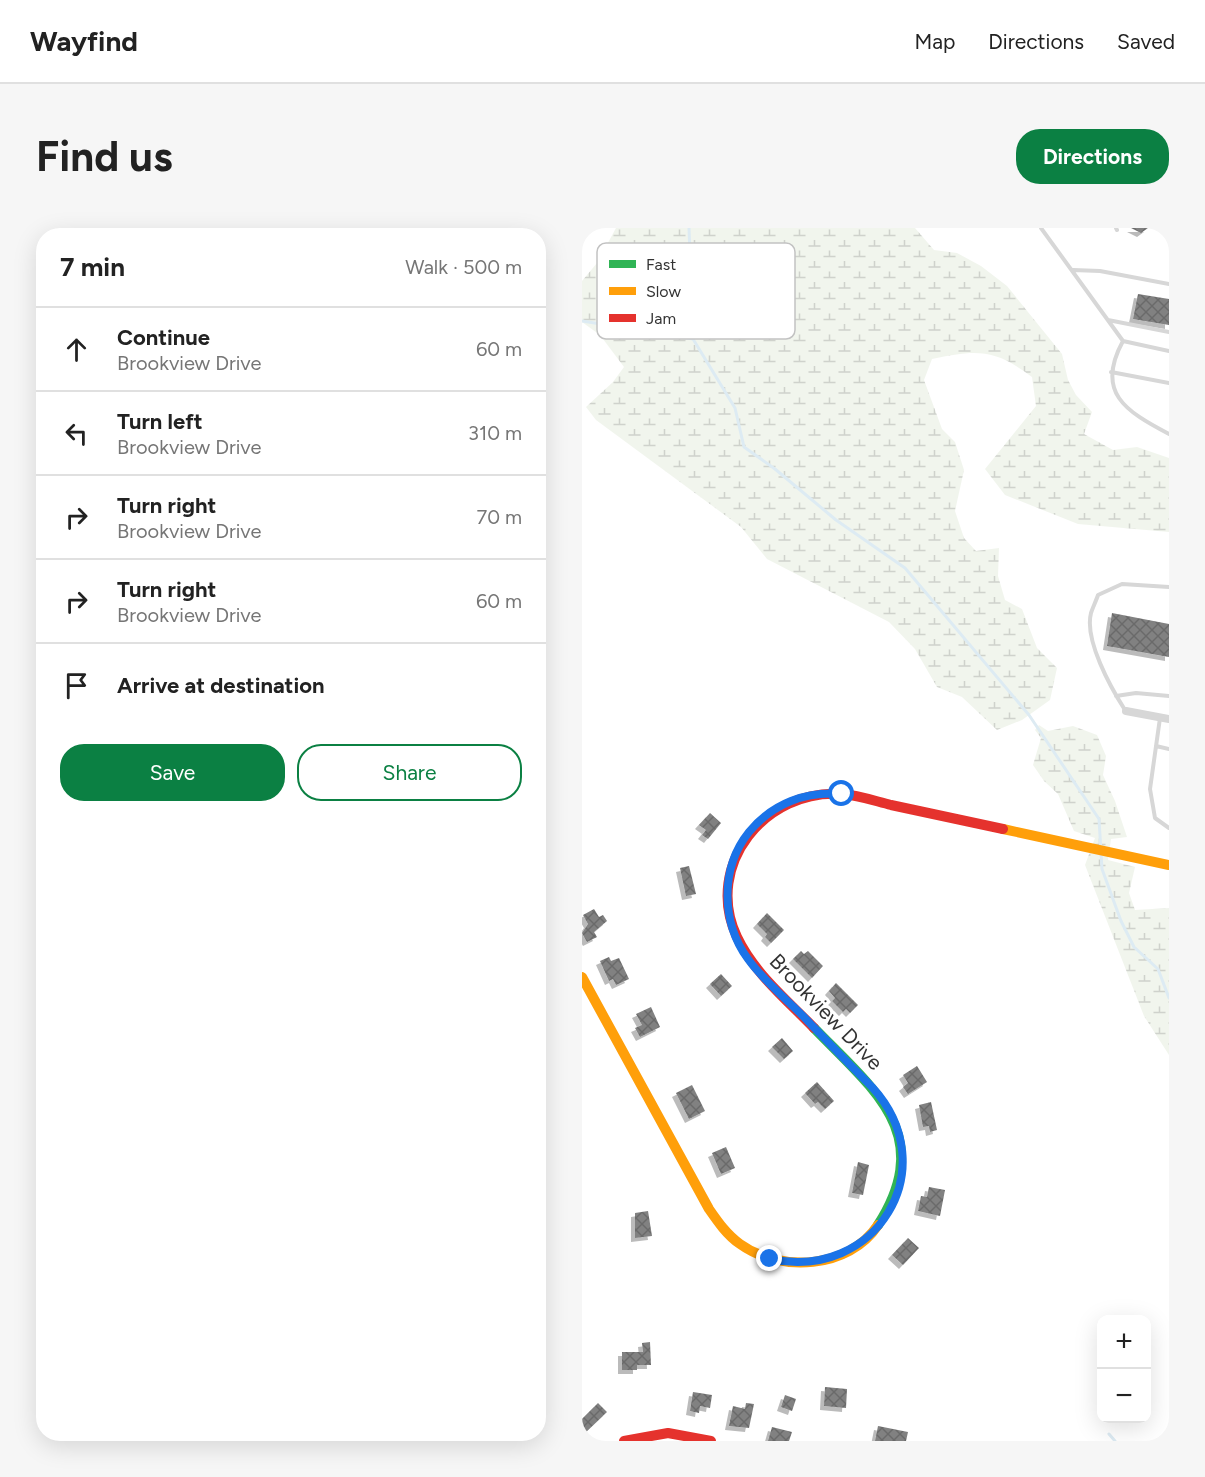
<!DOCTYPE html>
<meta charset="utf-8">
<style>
:root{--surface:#fff;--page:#f6f6f6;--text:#222;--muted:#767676;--line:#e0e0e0;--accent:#0b8043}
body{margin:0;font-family:Figtree,sans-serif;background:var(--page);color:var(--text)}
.controls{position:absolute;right:18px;bottom:18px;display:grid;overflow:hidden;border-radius:12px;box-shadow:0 6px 24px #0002}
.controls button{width:54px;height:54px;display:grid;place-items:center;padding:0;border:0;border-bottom:2px solid var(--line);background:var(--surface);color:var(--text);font:30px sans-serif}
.stop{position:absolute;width:18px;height:18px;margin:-14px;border:4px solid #1a73e8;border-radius:50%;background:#fff}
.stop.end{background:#1a73e8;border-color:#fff;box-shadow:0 2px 6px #0008}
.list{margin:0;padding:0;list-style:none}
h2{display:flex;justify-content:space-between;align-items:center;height:78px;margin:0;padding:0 24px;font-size:26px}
h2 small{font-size:20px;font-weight:400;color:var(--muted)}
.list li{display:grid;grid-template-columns:39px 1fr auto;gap:18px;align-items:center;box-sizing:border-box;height:84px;padding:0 24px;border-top:2px solid var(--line)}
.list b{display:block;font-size:22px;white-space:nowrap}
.list p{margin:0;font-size:20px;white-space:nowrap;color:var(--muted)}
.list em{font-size:20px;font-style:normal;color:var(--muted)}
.actions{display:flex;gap:12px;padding:18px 24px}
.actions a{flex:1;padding:14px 0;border:2px solid var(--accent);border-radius:24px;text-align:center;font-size:21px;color:var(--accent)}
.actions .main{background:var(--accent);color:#fff}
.icon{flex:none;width:33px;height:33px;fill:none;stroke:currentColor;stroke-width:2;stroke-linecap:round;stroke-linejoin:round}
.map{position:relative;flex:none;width:587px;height:1213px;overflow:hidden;border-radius:24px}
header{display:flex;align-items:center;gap:36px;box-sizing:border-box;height:84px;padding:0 30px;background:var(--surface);border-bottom:2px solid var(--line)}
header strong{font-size:28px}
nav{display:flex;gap:33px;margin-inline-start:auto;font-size:21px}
.intro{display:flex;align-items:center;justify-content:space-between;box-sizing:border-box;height:144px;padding:0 36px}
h1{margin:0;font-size:42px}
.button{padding:15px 27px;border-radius:24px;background:var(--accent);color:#fff;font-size:21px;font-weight:700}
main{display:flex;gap:36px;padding:0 36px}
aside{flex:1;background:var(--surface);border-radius:24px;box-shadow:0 6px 24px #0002}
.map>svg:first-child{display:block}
.wetland{fill:url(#wetland-marsh)}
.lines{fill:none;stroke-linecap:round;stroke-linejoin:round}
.stream{stroke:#ddebf3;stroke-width:3}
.building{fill:url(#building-cross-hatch);filter:url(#shadow)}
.lane{stroke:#d7d7d7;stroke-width:4}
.street{stroke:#d7d7d7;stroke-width:8}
.fast{stroke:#30b455;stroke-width:10}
.slow{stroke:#ff9f0a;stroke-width:10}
.jam{stroke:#e5322d;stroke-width:10}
.route{stroke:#1a73e8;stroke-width:8}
.labels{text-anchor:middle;stroke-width:6;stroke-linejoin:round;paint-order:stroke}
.street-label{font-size:21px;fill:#333;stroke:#fff}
.key{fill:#fff;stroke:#c2c2c2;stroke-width:1.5}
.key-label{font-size:16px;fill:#333}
</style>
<header>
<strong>Wayfind</strong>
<nav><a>Map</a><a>Directions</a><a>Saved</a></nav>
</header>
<div class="intro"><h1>Find us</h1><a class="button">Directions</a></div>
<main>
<aside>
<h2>7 min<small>Walk · 500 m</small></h2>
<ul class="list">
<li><svg class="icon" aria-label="ahead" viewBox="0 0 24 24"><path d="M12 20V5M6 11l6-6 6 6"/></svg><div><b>Continue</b><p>Brookview Drive</p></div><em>60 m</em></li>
<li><svg class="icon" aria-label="left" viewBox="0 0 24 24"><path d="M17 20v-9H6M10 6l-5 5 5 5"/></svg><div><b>Turn left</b><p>Brookview Drive</p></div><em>310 m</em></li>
<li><svg class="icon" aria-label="right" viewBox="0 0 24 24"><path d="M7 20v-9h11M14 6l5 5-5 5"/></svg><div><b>Turn right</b><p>Brookview Drive</p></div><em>70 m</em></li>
<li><svg class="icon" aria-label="right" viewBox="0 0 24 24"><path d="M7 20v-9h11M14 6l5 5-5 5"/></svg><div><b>Turn right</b><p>Brookview Drive</p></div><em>60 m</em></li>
<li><svg class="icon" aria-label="arrive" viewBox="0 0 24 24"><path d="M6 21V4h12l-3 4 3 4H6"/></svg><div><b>Arrive at destination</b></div></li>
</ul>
<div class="actions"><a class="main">Save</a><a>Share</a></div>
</aside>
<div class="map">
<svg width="587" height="1213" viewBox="0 0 587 1213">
<defs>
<pattern id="wetland-marsh" width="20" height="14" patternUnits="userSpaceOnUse" patternTransform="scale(1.5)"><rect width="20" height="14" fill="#f1f5ed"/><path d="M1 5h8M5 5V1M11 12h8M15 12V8" fill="none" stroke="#cfd2cc"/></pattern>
<pattern id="building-cross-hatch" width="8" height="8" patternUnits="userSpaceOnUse" patternTransform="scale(1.5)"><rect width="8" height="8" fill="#818181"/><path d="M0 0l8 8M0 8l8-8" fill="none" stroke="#6a6a6a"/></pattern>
<filter id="shadow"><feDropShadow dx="-4" dy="4" stdDeviation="0" flood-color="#0004"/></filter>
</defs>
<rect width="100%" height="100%" fill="#fff"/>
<path class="wetland" d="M34,0H333L352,22L375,25L399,38L425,58L480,126L486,152L494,167L510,184L502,206L531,222L555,219L587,230V304L496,296L423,267L403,241L454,178L450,149C412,120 394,122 350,131L342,152L360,201L373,214L382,242L373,283L382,310L394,323L417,320L416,348L423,372L440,381L455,420L475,440L468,472L440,492L415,502L380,469L355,459L333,421L307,394L185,331L159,299L14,192L4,179L31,154L42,139L18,107L0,94V53L15,35Z
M457,497L466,503L491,498L515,507L524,528L521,547L533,573L545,609L529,611L526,632L553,639L547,665L553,682L587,680V827L562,788L503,637L513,610L492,603L476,566L462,553L451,537L459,510L453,502Z"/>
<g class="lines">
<path class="stream" d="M107,0L111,111L153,180L162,219L193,241L254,292L323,340L447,487L517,591L520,641L539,693L552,719L576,741L587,770
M0,93L111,111
M527,1206L533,1213"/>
</g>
<path class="building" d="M549,0H566L559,5Z
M556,66L587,71V97L551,91Z
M530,385L587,396V429L525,418Z
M128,585L139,595L126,611L120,607L124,602L117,597Z
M107,638L114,666L104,668L98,640Z
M12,681L17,689L21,687L25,693L12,704L15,709L5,714L0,705L6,696L1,687Z
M185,685L202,702L189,715L183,709L185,706L175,696Z
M219,723L222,726L226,723L241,738L230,750L211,731Z
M27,729L29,733L37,730L47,751L34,757L31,751L27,753L18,733Z
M139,746L150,758L139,768L128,756Z
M254,755L276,777L268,785L264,781L261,784L250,773L253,770L247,763Z
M69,779L78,799L58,809L53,800L60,797L54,786Z
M200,810L211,823L202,831L190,819Z
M335,838L345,854L326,866L321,859L326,855L321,847Z
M235,854L252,873L243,881L236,874L233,876L223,865Z
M110,857L123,883L107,891L94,865Z
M349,874L355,902L348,904L347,898L341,899L337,877Z
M144,919L153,940L139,946L130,925Z
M276,934L287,937L281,967L270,965Z
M347,959L363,962L358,988L336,983L339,968L345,969Z
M66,983L70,1008L53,1010V985Z
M326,1010L337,1020L321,1037L310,1027Z
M68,1114L69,1137H55V1142H40V1124H61L60,1115Z
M243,1159L265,1161L264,1180L242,1178Z
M111,1164L130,1167L128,1180L118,1178L117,1185L108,1183Z
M203,1167L214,1171L210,1183L199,1179Z
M16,1175L25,1184L4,1204L0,1200V1191Z
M164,1175L172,1176L167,1200L147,1198L151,1178L163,1181Z
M296,1198L326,1204L324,1213H293Z
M190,1199L210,1204L207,1213H186Z"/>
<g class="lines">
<path class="lane" d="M459,0L541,113L587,123
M534,0L535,2
M491,42L518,43L587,56
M526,92L587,104
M541,113C513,164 543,183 587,206
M529,144L587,155
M534,468L554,465L587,468
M543,482C529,460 502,412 509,385C511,379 514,373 516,367L540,356L587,359
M578,490L568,561L573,590L587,600
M574,518L587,521"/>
<path class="street" d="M544,483L587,491"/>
<path class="fast" d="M232,800C292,862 354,906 296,997"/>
<path class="slow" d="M421,601L587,637
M0,749L127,981C136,994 145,1007 158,1016C198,1045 267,1041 296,997"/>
<path class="jam" d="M232,800C205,772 172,745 155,709C121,637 184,560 260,566C276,567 293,573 309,577C347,585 384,593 421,601
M42,1213L86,1205L129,1213"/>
</g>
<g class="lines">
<path class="route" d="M188,1031C294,1054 364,940 290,859C266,835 243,811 220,787C202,769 181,752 166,731C139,694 138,640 167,604C191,575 224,563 260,566"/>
</g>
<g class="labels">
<g class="street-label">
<text transform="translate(244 784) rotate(46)" y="7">Brookview Drive</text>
</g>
</g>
<rect x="15" y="15" width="198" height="96" rx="9" class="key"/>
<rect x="27" y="32" width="27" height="8" fill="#30b455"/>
<rect x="27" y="59" width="27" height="8" fill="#ff9f0a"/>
<rect x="27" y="86" width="27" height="8" fill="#e5322d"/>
<g class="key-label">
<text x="64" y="42">Fast</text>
<text x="64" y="69">Slow</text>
<text x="64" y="96">Jam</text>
</g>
</svg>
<div class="controls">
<button>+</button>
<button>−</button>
</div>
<div class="stop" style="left:260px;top:566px"></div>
<div class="stop end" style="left:188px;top:1031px"></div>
</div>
</main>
